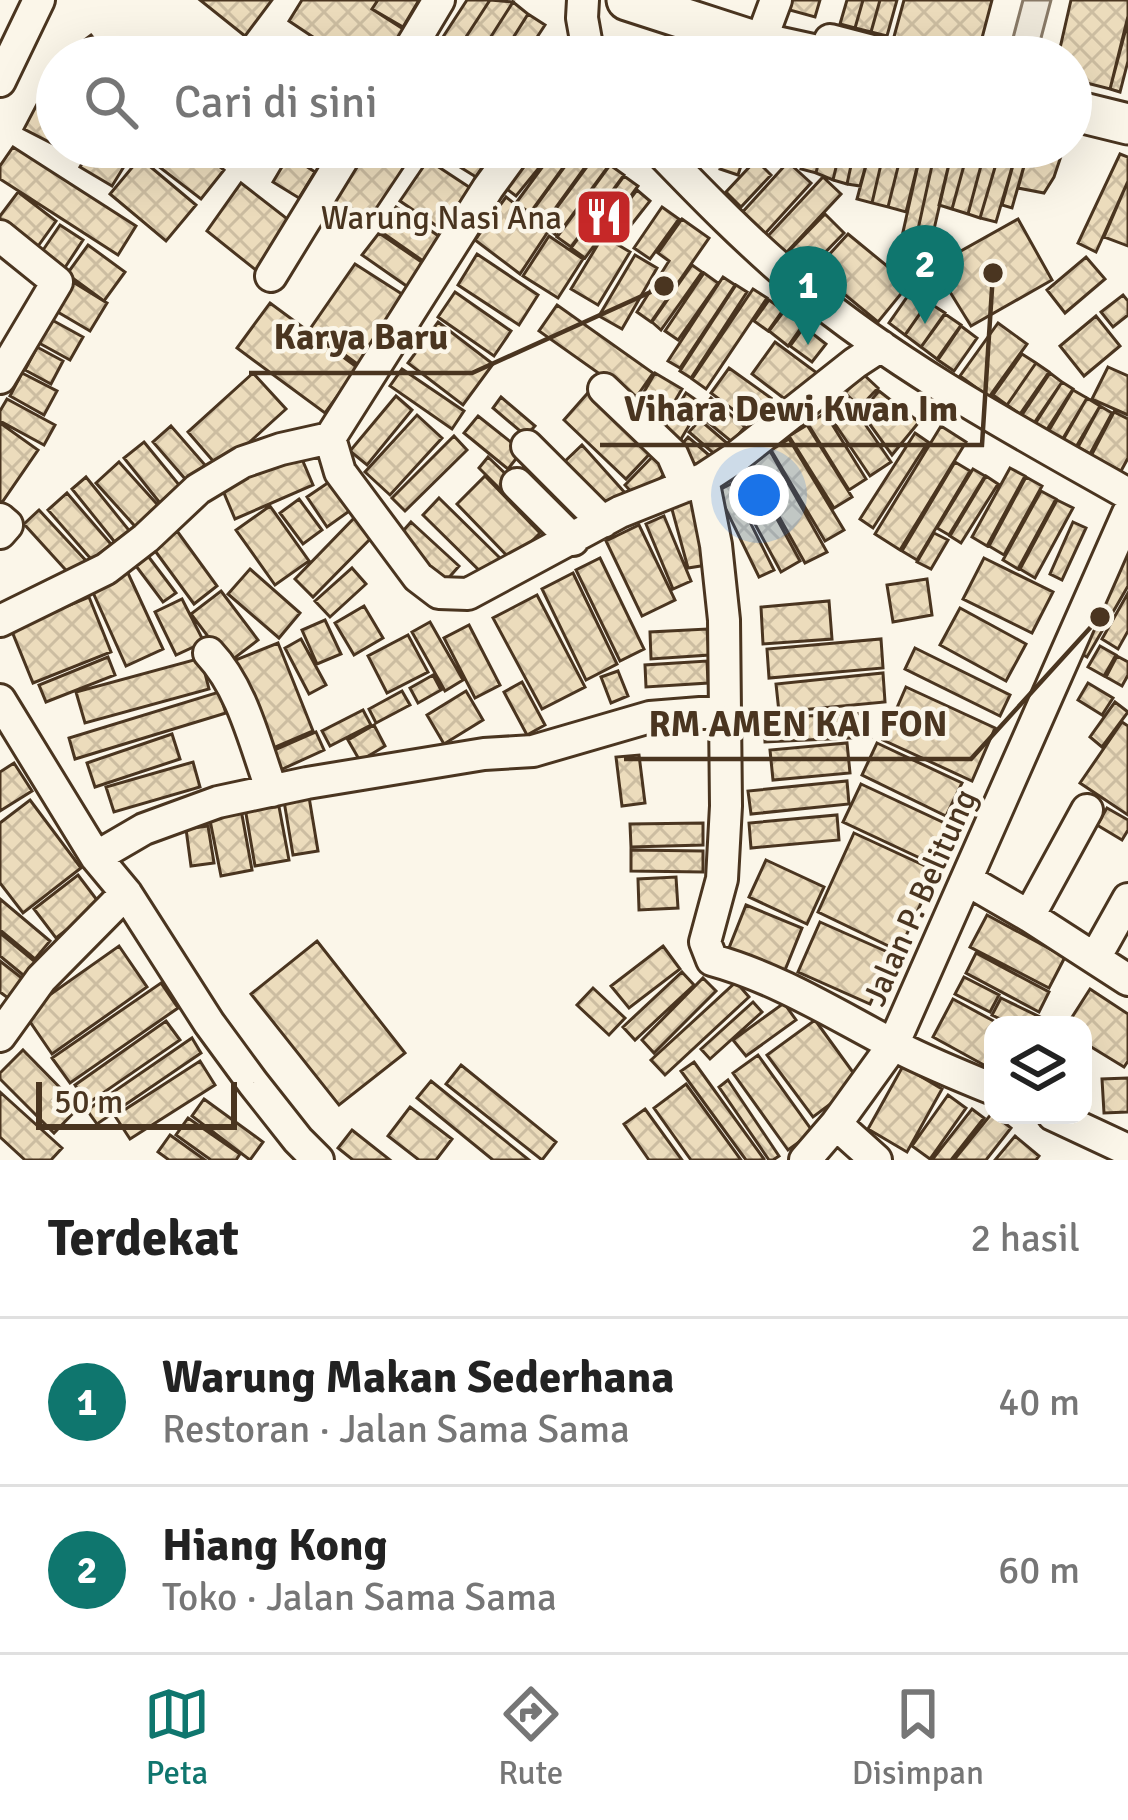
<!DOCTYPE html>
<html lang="id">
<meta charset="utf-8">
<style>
:root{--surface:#fff;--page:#f6f6f6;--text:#222;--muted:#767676;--line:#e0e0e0;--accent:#0f766e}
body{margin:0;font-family:Signika,sans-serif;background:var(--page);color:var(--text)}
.controls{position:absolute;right:36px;bottom:36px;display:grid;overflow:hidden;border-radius:24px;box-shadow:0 12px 48px #0002}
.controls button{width:108px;height:108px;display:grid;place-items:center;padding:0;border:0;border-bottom:3px solid var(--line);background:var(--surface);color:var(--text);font:60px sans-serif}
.scale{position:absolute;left:36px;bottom:30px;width:201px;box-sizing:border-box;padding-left:12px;border:6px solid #4a3520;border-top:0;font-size:33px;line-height:42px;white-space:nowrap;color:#4a3520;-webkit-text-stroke:9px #fbf6e9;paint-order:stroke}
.you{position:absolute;left:759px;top:495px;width:42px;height:42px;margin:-30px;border:9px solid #fff;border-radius:50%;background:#1a73e8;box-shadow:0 0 0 18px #1a73e833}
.badge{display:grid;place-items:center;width:78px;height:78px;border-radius:50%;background:var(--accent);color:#fff;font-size:39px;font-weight:700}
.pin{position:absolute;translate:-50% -99px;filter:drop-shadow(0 3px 6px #0008)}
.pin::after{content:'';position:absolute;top:63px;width:42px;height:36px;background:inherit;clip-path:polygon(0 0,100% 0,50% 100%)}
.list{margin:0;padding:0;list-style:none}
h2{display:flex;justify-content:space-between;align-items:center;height:156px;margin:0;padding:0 48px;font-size:51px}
h2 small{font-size:39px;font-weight:400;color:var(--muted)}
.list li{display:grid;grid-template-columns:78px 1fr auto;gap:36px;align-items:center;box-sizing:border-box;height:168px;padding:0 48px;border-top:3px solid var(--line)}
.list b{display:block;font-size:45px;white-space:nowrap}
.list p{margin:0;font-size:39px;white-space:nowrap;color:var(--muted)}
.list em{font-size:39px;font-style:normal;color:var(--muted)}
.icon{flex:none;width:66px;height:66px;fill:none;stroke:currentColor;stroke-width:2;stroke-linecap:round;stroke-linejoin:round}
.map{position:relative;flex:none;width:1128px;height:1160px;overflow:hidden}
.search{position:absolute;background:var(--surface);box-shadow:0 12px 48px #0002;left:36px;right:36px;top:36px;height:132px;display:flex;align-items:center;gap:30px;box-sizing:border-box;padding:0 42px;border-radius:66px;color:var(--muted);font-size:45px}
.sheet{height:492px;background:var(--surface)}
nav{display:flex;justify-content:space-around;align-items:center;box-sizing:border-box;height:168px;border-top:3px solid var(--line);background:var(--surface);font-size:33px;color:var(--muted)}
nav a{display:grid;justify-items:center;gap:6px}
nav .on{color:var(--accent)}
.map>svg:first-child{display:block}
.parking{fill:#ede7d9;stroke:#887966;stroke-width:3}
.building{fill:url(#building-cross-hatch);stroke:#4a3520;stroke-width:3}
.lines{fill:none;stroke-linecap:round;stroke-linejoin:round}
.minor-casing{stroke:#4a3520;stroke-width:36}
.major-casing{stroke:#4a3520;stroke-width:45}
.minor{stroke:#fbf6e9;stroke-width:30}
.major{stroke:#fbf6e9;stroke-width:39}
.labels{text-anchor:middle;stroke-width:9;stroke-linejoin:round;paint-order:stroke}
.poi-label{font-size:33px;fill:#4a3520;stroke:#fbf6e9;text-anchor:end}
.street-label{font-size:33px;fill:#4a3520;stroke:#fbf6e9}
.leader{fill:none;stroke:#4a3520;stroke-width:4.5}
.callout-dot{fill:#4a3520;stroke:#fbf6e9;stroke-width:4.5}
.callout-label{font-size:36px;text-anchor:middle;font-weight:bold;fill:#4a3520;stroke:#fbf6e9;stroke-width:9;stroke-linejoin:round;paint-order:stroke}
</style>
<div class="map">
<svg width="1128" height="1160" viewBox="0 0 1128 1160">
<defs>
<pattern id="building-cross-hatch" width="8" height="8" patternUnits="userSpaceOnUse" patternTransform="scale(3)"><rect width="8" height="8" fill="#ecdcbc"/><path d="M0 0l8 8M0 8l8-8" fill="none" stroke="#ccbda1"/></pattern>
</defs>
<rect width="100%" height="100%" fill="#fbf6e9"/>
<path class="parking" d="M1023,0H1051L1036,57H1008Z"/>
<path class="building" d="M200,0H272L245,36Z
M302,0H378L372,9L411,34L395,57H343L289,21Z
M378,0H419L403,27L372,9Z
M467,0H490L453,57H430Z
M490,0L513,2L478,57H453Z
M789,0H820L815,17L786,9Z
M847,0H863L855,28L840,24Z
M863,0H880L871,32L855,28Z
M880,0H897L887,36L871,32Z
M904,0H992L977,57H939L892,44Z
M1071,0H1128V16L1110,89L1071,79V57H1058Z
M513,2L528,14L501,57H478Z
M528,14L545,25L524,57H501Z
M1128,21V61L1120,92L1110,89Z
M91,35L108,57H62Z
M45,89L57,95V146L24,129Z
M13,147L136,226L118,255L0,179V166Z
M92,147H136L112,186L80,167Z
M152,147H194L224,170L201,199L145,156Z
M370,147H385L407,162L365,225L332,202Z
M462,147H495L476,177L452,162Z
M528,147H556L516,196L499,183Z
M557,147H578L530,213L516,203Z
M579,147H590L596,152L544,224L530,214Z
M693,147H725L719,167L691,154Z
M727,147H747L738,175L720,169Z
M807,147H822L816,173L801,169Z
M822,147H841L833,180L816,173Z
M841,147H855L847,184L833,180Z
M855,147H871L860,186L847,184Z
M871,147H885L872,203L857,199Z
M885,147H903L888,207L872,203Z
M903,147H922L906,212L888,207Z
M922,147H936L917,234L903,232Z
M936,147H953L932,238L917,234Z
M953,147H969L952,209L939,205Z
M969,147H986L968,214L952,209Z
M986,147H1001L980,218L968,214Z
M1001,147H1018L996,222L980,218Z
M1018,147L1029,148L1012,208L1002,205Z
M1029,148L1061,156L1054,177L1044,193L1018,188Z
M597,153L610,164L557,236L544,225Z
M1120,154L1128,157V181L1096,252L1078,243Z
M289,155L315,172L299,198L273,182Z
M140,158L196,205L166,241L110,194Z
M428,160L475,191L447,233L400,201Z
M756,160L771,175L741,207L726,192Z
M788,162L811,183L762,237L739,216Z
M610,165L624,175L571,247L557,237Z
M624,176L638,186L585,258L571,248Z
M823,177L841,194L786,253L768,236Z
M1128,181V246L1104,237Z
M241,183L290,221L257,271L207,231Z
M637,190L650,201L617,243L604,233Z
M18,192L56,221L36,249L0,223V216Z
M506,197L549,230L520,274L475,240Z
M396,207L443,239L426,263L380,231Z
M662,207L679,219L650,259L634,248Z
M825,214L844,233L810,268L791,249Z
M682,219L709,238L651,322L637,312L669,261L658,253Z
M1018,219L1052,280L971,326L934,266Z
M60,225L83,240L64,269L41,253Z
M379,233L423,263L408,287L362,255Z
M848,234L909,284L878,322L815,270Z
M549,236L583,259L558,298L523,276Z
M603,236L630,252L598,305L571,289Z
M88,245L125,272L104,301L67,274Z
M477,254L538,295L519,325L458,285Z
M635,255L657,268L622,329L599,316Z
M1086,257L1105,279L1065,313L1047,290Z
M355,264L405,296L360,366L310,329Z
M692,265L702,272L661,330L652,322Z
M704,273L718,283L678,340L665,331Z
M723,277L735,285L680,368L668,361Z
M73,282L107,303L90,331L56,311Z
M736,285L747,292L691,378L680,371Z
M753,289L767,298L706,389L692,379Z
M912,290L928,302L905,335L889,323Z
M455,292L511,331L494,356L438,317Z
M1123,295L1128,301V315L1113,327L1101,312Z
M769,300L783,310L768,331L754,321Z
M928,302L945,313L921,347L905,335Z
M270,303L358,368L325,413L237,348Z
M557,305L653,373L635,399L539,331Z
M784,311L803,325L788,346L769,331Z
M945,314L961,325L937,359L921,347Z
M1096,316L1120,346L1084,376L1060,346Z
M52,320L83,337L70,360L39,343Z
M438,322L493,364L463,405L408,363Z
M998,323L1027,344L989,397L960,376Z
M961,326L977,338L954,371L938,360Z
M804,327L826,344L812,362L790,346Z
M775,342L817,373L794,406L752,374Z
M37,347L63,361L51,384L25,370Z
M1022,354L1036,363L1007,405L993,395Z
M1036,363L1049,372L1020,414L1007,405Z
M1108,367L1128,376V415L1092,399Z
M729,368L771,398L752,424L711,393Z
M402,369L464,411L452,429L390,386Z
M22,373L57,391L44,415L10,396Z
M253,373L286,409L220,469L188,432Z
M655,373L682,389L660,426L637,404Z
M1050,373L1062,382L1034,423L1022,415Z
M863,374L878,388L860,407L845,393Z
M1062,382L1073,389L1046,431L1035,424Z
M594,386L658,445L626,479L564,420Z
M1073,390L1087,398L1062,440L1048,432Z
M879,391L919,422L892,455L861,412Z
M686,393L702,404L678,444L661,434Z
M396,396L412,410L367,465L350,451Z
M501,397L535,426L526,436L493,408Z
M711,398L745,427L732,442L698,414Z
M847,398L891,462L870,476L827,412Z
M1087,398L1100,406L1076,447L1063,440Z
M7,399L55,425L44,445L0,421V411Z
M1100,406L1112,413L1090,454L1078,447Z
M1114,412L1128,419V458L1121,471L1091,456Z
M825,413L866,479L849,490L808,424Z
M417,415L442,438L390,495L365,472Z
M478,416L522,451L508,469L464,433Z
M700,420L728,444L718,457L689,432Z
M0,423L38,450L1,504L0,503Z
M807,425L852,497L834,508L789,436Z
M171,426L205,465L187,481L153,442Z
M941,426L966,442L900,550L875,534Z
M915,433L928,442L873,528L860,519Z
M454,436L467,450L405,511L392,498Z
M688,437L710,456L697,471L676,451Z
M789,439L844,530L825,541L771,450Z
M144,442L180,486L160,503L124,458Z
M582,445L626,494L604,515L560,466Z
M770,451L827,552L805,563L749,463Z
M299,452L313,485L235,519L221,486Z
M656,453L671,467L639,500L625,485Z
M488,457L512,480L502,491L479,468Z
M119,462L165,513L142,534L96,483Z
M955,462L970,471L917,560L902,551Z
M748,466L800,561L781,572L729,476Z
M1010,468L1025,476L987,546L972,537Z
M973,469L985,476L949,535L937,528Z
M485,476L540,533L512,561L457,504Z
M986,476L998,484L961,543L950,536Z
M86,477L136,539L122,551L72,489Z
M1026,477L1042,486L1004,555L989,546Z
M335,478L355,507L327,527L307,497Z
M731,484L774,570L759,577L717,491Z
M1041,491L1056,499L1018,569L1003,560Z
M67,493L116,550L98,567L48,510Z
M692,497L707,565L688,568L670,502Z
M439,498L503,561L487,578L423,515Z
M299,499L322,530L303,544L280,513Z
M1057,500L1073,508L1035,578L1020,569Z
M270,506L309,561L275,585L236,530Z
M39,510L89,564L73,578L24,524Z
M360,512L378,531L313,597L295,579Z
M664,516L691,581L673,589L646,524Z
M411,522L459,566L445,582L397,538Z
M1073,522L1086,528L1062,580L1050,574Z
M639,525L675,600L642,616L606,541Z
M177,531L217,586L194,604L153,548Z
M934,533L948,540L931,569L917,562Z
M148,556L176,593L163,602L136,566Z
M1125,556L1128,557V586L1087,657L1071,648Z
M600,558L644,649L620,661L576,570Z
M984,558L1053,592L1032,633L963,599Z
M352,568L366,584L330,617L315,601Z
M250,569L300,613L279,638L228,594Z
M127,571L163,649L126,666L91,588Z
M573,573L617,664L586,680L542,589Z
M927,579L932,615L893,622L887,585Z
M221,591L258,640L228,663L191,614Z
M1128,593V631L1118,649L1102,639Z
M537,595L585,687L542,709L493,618Z
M89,597L111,652L33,683L11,629Z
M182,599L204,642L176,655L155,612Z
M829,601L832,639L763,644L761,607Z
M364,606L383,638L354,655L335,623Z
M960,608L1026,644L1006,681L940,645Z
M325,620L341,654L317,664L302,630Z
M430,622L463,680L445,691L412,632Z
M469,625L500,685L475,698L444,638Z
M707,629L709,655L651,659L650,632Z
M408,635L428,672L387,693L368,656Z
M301,639L326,685L309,694L285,648Z
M881,639L883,668L769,678L767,649Z
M278,643L313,731L264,752L228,663Z
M1100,646L1116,655L1104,676L1088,667Z
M915,648L1010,695L1000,716L905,669Z
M1117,656L1128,662V675L1122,686L1106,677Z
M108,657L115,675L46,702L39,685Z
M201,658L209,689L85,723L76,692Z
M707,661L708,683L646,687L645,665Z
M618,671L628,696L611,703L601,677Z
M883,673L885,702L779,712L776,684Z
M433,675L441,690L418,703L410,688Z
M522,682L545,725L527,735L504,692Z
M1088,683L1113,698L1102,715L1078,700Z
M906,687L995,728L972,781L883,740Z
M402,691L410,705L376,723L369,709Z
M466,691L483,720L444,744L427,715Z
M219,692L226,713L75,759L69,738Z
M1115,702L1128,712L1102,747L1090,737Z
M363,710L371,725L330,746L322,731Z
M870,713L871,737L765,742L764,718Z
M1122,722L1128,726V815L1080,783Z
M374,725L385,746L360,761L348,740Z
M316,732L324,750L276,772L268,753Z
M172,734L180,759L95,787L87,763Z
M847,743L850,773L773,780L770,750Z
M877,743L962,783L946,816L862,775Z
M639,755L645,803L622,806L616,757Z
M193,762L200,787L114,812L106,787Z
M14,763L32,791L0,811V772Z
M847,781L849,804L751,814L748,791Z
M861,784L953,827L935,865L843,822Z
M308,791L318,851L293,855L283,795Z
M277,796L289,860L255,866L244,802Z
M30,800L81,868L23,913L0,883V823Z
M240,804L252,870L221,876L208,810Z
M1107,808L1128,820V830L1122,840L1097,825Z
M837,815L839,840L751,848L749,823Z
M703,823V845L631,847L630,824Z
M208,826L214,863L191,866L186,829Z
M854,833L936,871L899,951L818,912Z
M631,850L703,851V872L631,871Z
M766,860L824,887L807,924L749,897Z
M78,875L100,904L56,938L34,909Z
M676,877L678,908L639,910L638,879Z
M0,899L50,941L35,959L0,930Z
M746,905L802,928L783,975L727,953Z
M987,915L1065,957L1049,988L970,947Z
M820,922L892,954L870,1004L798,972Z
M0,933L39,965L28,979L0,956Z
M317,941L405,1053L339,1105L251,994Z
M119,946L147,987L52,1054L24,1013Z
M663,946L680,969L629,1008L611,986Z
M976,953L1049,992L1039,1012L966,973Z
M0,961L23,979L8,998L0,992Z
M682,972L694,985L635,1040L623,1027Z
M964,977L999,995L990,1012L955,994Z
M703,978L716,991L654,1053L642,1040Z
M736,982L749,997L665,1075L651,1060Z
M161,983L178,1008L70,1083L52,1058Z
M593,988L625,1018L609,1035L577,1005Z
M1090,989L1128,1014V1061L1124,1067L1083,1042V1025H1067Z
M1001,998L1040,1017L1036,1025H1012L992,1015Z
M953,999L1001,1025H993V1070L933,1037Z
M753,1002L762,1012L710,1059L701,1049Z
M784,1003L796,1020L746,1056L733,1040Z
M815,1020L860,1082L813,1117L767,1055Z
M166,1021L180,1040L87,1104L75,1085Z
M192,1038L201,1053L97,1124L87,1110Z
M23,1050L79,1107L54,1133L0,1079V1073Z
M758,1055L813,1132L788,1150L733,1073Z
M200,1061L215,1085L130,1139L115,1116Z
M694,1062L764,1159L763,1160H746L681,1071Z
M461,1065L556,1142L542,1160L446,1084Z
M903,1066L942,1089L907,1152L868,1129Z
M1128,1078V1112L1104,1113L1102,1079Z
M728,1080L779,1156L773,1160H769L719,1087Z
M431,1081L529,1160H493L417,1098Z
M686,1084L741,1160H691L654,1108Z
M0,1092L62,1148L51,1160H25L0,1137Z
M948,1095L966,1108L930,1159L912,1146Z
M204,1099L263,1142L250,1160L192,1116Z
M410,1107L452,1139L436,1160H419L388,1136Z
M645,1109L682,1160H649L624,1124Z
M972,1109L984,1118L951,1160H932Z
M992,1113L1011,1128L986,1160H954Z
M188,1118L240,1154L236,1160H211L176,1135Z
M352,1130L390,1160H353L338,1148Z
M170,1135L205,1160H169L158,1152Z
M1015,1136L1039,1156L1036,1160H995Z"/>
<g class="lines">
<defs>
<path id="minor" d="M583,0L582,18L589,57
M760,43L776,0
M405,57L439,0
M826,57L830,40L876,52
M0,81L39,0
M518,147L488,188L330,438L340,472L418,577L439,593L468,594L620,512L703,479L735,458L855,363L881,346
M656,147C702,195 751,245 802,287C901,369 1017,431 1128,494
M0,236L57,282L0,378
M271,276L350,147
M604,389L672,454L686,486
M527,446L603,522
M703,479L716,545L724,620L726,806L722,879L705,942L712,960C775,977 833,1013 890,1043C923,1061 959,1075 993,1089
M517,484L573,540
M0,519L7,525L0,533
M0,621L106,569L146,538L198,489L243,462L281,449L330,438
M209,653C243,689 255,745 272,791
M0,700L96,857L126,893L209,1023L253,1083L298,1140L318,1160
M96,857L144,829L218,802L307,783L484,754L533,751L650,717L725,711
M967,880L1029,916L1128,980
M1029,916L1087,810
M1095,958L1128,899
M0,1036L41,979L126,893
M1053,1115L1128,1150
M836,1124L876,1160
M805,1160L836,1124L893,1045L1128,513"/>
<path id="major" d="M627,0L760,43L824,57
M1071,110L1128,124"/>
</defs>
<use href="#minor" class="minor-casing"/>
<use href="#major" class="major-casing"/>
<use href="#minor" class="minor"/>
<use href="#major" class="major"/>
</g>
<defs>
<symbol id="restaurant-square" viewBox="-11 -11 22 22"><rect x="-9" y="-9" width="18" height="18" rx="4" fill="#c62828" stroke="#fbf6e9"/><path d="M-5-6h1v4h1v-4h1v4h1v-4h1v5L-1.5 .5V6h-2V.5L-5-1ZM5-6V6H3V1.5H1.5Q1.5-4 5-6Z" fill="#fff"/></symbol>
</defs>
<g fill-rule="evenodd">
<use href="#restaurant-square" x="571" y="184" width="66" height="66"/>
</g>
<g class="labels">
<g class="poi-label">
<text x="562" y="229">Warung Nasi Ana</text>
</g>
<g class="street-label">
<text transform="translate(919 897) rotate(-66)" y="12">Jalan P. Belitung</text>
</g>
</g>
<path class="leader" d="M664 286L472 373H249M993 273L982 445H600M1100 617L971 759H624"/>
<g class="callout-dot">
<circle cx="664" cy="286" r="12"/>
<circle cx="993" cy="273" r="12"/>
<circle cx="1100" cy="617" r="12"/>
</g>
<g class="callout-label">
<text x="361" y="349">Karya Baru</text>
<text x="791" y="421">Vihara Dewi Kwan Im</text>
<text x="798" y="736">RM AMEN KAI FON</text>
</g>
</svg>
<div class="controls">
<button><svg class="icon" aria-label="layers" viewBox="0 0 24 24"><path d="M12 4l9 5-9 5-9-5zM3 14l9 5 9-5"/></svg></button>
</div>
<div class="scale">50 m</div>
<div class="you"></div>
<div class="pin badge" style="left:808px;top:345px">1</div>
<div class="pin badge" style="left:925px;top:324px">2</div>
<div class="search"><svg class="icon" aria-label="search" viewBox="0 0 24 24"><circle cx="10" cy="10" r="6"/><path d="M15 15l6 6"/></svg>Cari di sini</div>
</div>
<section class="sheet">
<h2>Terdekat<small>2 hasil</small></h2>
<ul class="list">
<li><span class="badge">1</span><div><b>Warung Makan Sederhana</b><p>Restoran · Jalan Sama Sama</p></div><em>40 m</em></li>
<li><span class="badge">2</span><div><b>Hiang Kong</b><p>Toko · Jalan Sama Sama</p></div><em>60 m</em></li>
</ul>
</section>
<nav>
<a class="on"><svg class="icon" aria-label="map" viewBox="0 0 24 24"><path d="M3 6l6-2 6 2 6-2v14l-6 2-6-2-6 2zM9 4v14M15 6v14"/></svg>Peta</a>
<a><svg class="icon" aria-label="directions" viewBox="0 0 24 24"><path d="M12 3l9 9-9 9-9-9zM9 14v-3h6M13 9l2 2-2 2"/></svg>Rute</a>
<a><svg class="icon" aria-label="saved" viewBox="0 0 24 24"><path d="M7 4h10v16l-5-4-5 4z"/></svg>Disimpan</a>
</nav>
